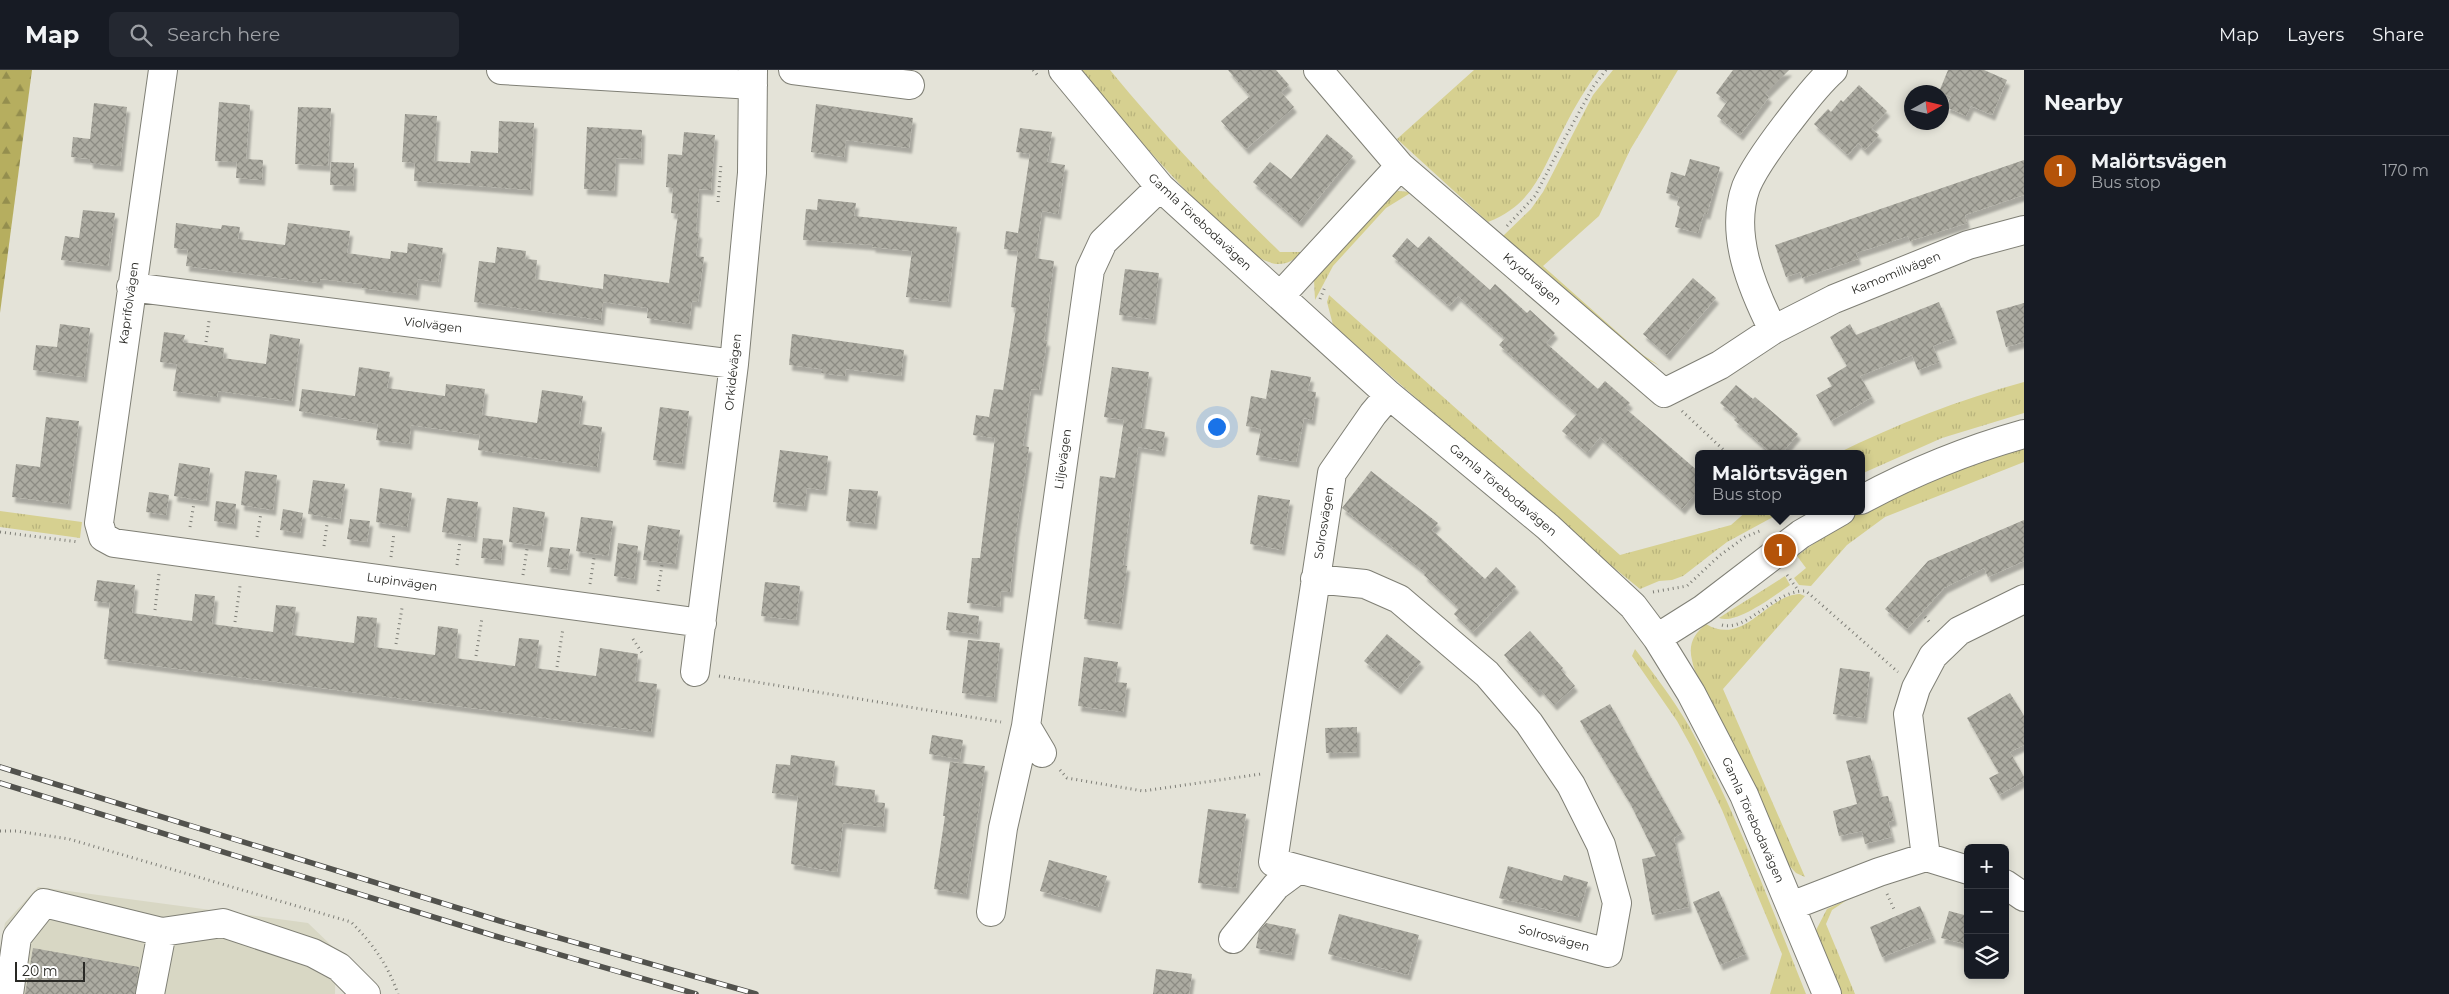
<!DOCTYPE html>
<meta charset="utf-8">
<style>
:root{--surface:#171b24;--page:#242831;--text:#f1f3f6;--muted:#9ea1a6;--line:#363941;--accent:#b45309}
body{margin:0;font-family:Montserrat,sans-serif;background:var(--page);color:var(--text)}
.controls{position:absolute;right:15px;bottom:15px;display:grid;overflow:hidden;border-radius:8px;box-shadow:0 2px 8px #0003}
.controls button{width:45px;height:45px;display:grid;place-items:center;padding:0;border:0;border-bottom:1px solid var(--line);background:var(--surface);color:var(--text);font:25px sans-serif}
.compass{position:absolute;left:1904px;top:15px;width:45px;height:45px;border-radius:50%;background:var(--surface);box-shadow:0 2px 8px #0003;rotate:82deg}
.scale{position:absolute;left:15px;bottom:12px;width:70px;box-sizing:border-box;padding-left:5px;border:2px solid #292925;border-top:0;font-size:14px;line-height:18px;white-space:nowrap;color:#292925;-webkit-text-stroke:4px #fff;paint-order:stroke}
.you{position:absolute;left:1216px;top:356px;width:18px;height:18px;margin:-12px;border:4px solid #fff;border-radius:50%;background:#1a73e8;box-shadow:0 0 0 8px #1a73e833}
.badge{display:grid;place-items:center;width:32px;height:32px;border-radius:50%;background:var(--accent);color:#fff;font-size:16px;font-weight:700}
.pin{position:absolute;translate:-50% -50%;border:2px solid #fff;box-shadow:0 1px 5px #0006}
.popup{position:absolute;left:1695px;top:380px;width:170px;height:65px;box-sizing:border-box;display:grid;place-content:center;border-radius:8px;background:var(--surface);filter:drop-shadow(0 1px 4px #0005);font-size:16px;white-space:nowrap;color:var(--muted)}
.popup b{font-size:19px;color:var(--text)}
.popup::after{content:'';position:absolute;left:50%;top:100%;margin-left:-10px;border:10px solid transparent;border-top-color:var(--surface)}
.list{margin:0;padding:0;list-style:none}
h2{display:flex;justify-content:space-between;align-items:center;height:65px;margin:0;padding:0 20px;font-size:21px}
h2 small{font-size:16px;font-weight:400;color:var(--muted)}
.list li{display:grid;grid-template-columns:32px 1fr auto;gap:15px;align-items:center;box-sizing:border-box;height:70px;padding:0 20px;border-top:1px solid var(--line)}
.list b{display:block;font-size:19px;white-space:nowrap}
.list p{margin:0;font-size:16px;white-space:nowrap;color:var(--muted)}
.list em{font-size:16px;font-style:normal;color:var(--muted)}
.icon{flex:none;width:28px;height:28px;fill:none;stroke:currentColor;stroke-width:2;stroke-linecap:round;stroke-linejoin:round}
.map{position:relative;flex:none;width:2024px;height:924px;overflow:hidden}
header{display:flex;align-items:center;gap:30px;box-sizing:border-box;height:70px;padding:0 25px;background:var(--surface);border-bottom:1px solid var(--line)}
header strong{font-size:24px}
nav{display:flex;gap:28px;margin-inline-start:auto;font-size:18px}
.search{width:350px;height:45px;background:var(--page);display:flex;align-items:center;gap:12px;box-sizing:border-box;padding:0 18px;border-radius:8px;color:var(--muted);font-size:19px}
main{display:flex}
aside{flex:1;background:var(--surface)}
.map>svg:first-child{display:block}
.built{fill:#d8d7c4}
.grass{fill:url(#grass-tufts)}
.forest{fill:url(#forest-firs)}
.building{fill:url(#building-cross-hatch);filter:url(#shadow)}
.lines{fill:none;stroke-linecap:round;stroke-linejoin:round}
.minor-casing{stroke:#7f7f75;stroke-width:30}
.path{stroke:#7e7e77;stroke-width:3;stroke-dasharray:1 4;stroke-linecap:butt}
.minor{stroke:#fff;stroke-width:28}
.rail-casing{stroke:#52524d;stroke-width:5.5}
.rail{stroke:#fff;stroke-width:4;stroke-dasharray:11;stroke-linecap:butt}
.labels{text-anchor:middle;stroke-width:4.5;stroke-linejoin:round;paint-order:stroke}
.street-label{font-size:12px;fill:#292925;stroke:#fff}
</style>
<header>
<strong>Map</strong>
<div class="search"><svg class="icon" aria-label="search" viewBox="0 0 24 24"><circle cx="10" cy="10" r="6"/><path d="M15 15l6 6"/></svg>Search here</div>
<nav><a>Map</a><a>Layers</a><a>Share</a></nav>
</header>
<main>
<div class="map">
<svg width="2024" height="924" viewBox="0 0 2024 924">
<defs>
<pattern id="grass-tufts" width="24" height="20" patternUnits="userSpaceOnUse" patternTransform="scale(1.25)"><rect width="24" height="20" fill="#d6d090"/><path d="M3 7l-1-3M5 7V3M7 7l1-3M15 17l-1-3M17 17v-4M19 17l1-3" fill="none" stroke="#b8b37c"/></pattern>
<pattern id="forest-firs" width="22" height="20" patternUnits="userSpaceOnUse" patternTransform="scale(1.25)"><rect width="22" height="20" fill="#b6ae5f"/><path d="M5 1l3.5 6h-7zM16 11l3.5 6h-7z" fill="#948e4e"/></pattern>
<pattern id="building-cross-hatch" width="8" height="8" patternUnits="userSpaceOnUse" patternTransform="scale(1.25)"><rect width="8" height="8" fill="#acaba1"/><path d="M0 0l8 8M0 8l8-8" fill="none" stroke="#8c8b83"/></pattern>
<filter id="shadow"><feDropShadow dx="3" dy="5.5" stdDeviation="1" flood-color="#0004"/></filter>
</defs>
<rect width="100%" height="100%" fill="#e4e3d8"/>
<path class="built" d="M38,817L308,853L336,880L335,924H0V881L5,853Z"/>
<path class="grass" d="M1079,0H1110C1163,65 1220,124 1280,182H1302C1294,192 1281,197 1269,192C1243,183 1223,158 1204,139C1160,95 1120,48 1079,0Z
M1474,0H1599C1586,18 1575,36 1565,56C1543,97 1535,134 1488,152L1397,69Z
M1613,0H1678L1630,80L1599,146L1543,196L1643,285L1660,296L1641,286L1503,166L1531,139L1543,122L1593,25Z
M1398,121L1412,122L1386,138L1333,196L1315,230L1314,210L1318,202L1388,125Z
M1329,225L1620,485L1731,455L1747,441H1776L1773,447L1727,472L1683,506L1672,510L1659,511L1640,519L1548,444L1333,255L1327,232Z
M2024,312V343L1942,368L1861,404V384H1836C1897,354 1958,330 2024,312Z
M2024,370V392L1885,447L1847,475L1811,516L1799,515L1794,508L1806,498L1797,486L1858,441Z
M0,441L82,452L80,468L0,457Z
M1785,506L1790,515C1775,525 1736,555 1719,548C1741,533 1763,521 1785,506Z
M1800,524L1805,526L1723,619L1805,807L1796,803L1785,791C1767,754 1754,716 1736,679C1724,653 1697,617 1692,590C1688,574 1694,564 1706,554C1744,577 1766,525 1800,524Z
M1635,579C1654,604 1673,629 1689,656C1736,741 1770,834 1806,924H1770L1782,884L1722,740L1692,678L1677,651L1632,586Z
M1847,830L1832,840L1826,854L1855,924H1839L1814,864L1827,839Z"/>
<path class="forest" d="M0,0H32L0,243Z"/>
<path class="building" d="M1228,0H1276L1289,15L1281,22L1294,37L1246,79L1221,51L1250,26Z
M1733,0H1789L1765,24L1769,27L1740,65L1717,46L1727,32L1716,23Z
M1948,0H1984L2007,10L1992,45L1971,36L1966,46L1946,37L1951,27L1939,22Z
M1859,15L1887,41L1871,58L1879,65L1865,80L1858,73L1848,85L1814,54L1828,39L1831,42L1841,30L1843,32Z
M219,32L250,35L246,89L263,90L262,110L236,108L237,92L215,91Z
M94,33L127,37L120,96L90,93V89L71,87L73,67L90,69Z
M816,34L913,48L909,78L846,70L844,87L811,82Z
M298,37L331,38L328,96L295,94Z
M405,44L437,46L434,91L470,93L471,81L498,83L499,51L534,53L530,120L414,111L415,93L402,92Z
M587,57L642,60L641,89L616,88L614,121L584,119Z
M1020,58L1052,62L1047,92L1065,95L1058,144L1042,141L1035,188L1054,191L1044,270L1047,271L1039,320L1031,319L1023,376L1029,377L1016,462L1010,522L1001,521L1000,537L967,533L972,488H980L995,368L973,365L976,345L989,347L994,319L1003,320L1016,238L1011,237L1018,181L1004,179L1006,161L1018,163L1030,84L1016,82Z
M684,62L715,65L711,120L699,119L696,162L699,163L696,186L704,187L698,232L692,231L689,254L647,248L648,238L603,232L601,250L474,232L479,191L495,193L497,177L526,181L525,189L537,190L535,209L603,219L604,204L669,213L678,144L671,143L673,118L666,117L668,84L682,85Z
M1327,64L1353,86L1299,152L1253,112L1270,92L1291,109Z
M1690,89L1720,97L1707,144L1704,143L1698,163L1675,157L1680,137L1677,135L1679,127L1666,123L1671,102L1685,106Z
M2024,90V125L1965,145L1967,153L1910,171L1908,166L1881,175L1856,183L1858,189L1802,208L1800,202L1786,207L1775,175Z
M331,92L354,93L353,116L330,115Z
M818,129L856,133L854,146L957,157L948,232L906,227L912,181L872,177L873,175L803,170L806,139L817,140Z
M83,140L115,143L108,196L61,190L65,166L79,168Z
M176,153L221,159L222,155L240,157L238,169L285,175L288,153L350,161L347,183L390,189L391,181L407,183L408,173L443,178L438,212L418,209L416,225L362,218V214L320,209V213L186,196L188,180L174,178Z
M1429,166L1490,220L1495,214L1527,243L1530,240L1555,263L1546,273L1598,319L1605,311L1630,333L1625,338L1699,402V419L1682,439L1600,367L1587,383L1562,361L1577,344L1499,275L1505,268L1458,226L1449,236L1392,186L1407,168L1418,178Z
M1125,199L1159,203L1153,249L1119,245Z
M1693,208L1716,228L1667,285L1643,264Z
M1939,232L1954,268L1933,276L1939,292L1918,300L1912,285L1860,306L1872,327L1831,351L1816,325L1832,316L1827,308L1847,296L1830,267L1850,254L1856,265Z
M2024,233V272L2006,277L1996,241Z
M60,254L90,258L84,307L33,300L36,275L57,277Z
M164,262L185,265L183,272L224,278L223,288L266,294L270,264L300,269L292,331L218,321L217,327L173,321L177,294L160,292Z
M792,264L904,280L901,306L846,299L845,306L821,303L822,299L789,295Z
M359,297L390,302L387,318L445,326L446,314L485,319L482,345L537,353L542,320L583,326L579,354L602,357L597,397L478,380L480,365L411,355L409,374L376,370L378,354L299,341L302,319L355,326Z
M1112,297L1149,302L1141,358L1165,362L1162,381L1138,377L1123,495L1127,496L1119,554L1084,549L1100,406L1115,408L1124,350L1104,347Z
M1271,300L1311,307L1308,321L1316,322L1312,350L1304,348L1296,392L1256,385L1261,359L1246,356L1251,326L1266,329Z
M1736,315L1753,329L1755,327L1798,364L1781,384H1772L1734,350L1737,347L1720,333Z
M660,337L689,341L682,394L653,390Z
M46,347L79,351L68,434L12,427L16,394L40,397Z
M780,380L828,386L824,420L807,418L804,436L773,432Z
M179,393L210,398L206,431L174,426Z
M245,401L277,405L273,440L241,435Z
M1371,401L1438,453L1432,460L1485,509L1496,497L1516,517L1473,562L1454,544L1459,538L1424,505L1426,503L1342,438Z
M313,410L345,414L340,449L308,444Z
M380,418L412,423L407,457L376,452Z
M849,419L878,421L874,454L846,451Z
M149,422L169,425L166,445L146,442Z
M1258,425L1290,430L1282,480L1250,474Z
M447,428L478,432L474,467L442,462Z
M216,431L236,434L234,454L214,451Z
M513,437L545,442L540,476L509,472Z
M283,439L303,443L300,463L280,460Z
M581,447L613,451L608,486L576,481Z
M350,449L370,451L367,472L347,469Z
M2024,450V491L1988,507L1984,498L1944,518L1907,559L1885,539L1928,491Z
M648,455L680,460L675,494L643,490Z
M483,468L503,470L501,490L481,488Z
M618,473L638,476L634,509L614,506Z
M550,477L570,479L567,500L547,497Z
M97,510L135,515L132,543L192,551L195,524L215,526L212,554L273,562L276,535L296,537L292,565L354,573L357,546L377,548L374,577L435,585L438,556L458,559L455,588L515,596L519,568L539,570L535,598L596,606L600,578L638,584L635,611L657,614L651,662L104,589L110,533L94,531Z
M765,512L800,516L796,550L761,546Z
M948,542L979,546L977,564L946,560Z
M1530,561L1563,598L1561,600L1575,616L1554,635L1540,619L1537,622L1504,585Z
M1387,564L1421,592L1398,619L1364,591Z
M968,570L1000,573L994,627L962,623Z
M1084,587L1118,592L1115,612L1127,613L1123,642L1078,636Z
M1840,598L1870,602L1864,648L1833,644Z
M2010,623L2024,646V675L2010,682L2024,707V711L1999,725L1989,708L1999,703L1967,648Z
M1610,634L1682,763L1674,768L1689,837L1652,845L1642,789L1656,786L1631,735L1580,651Z
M1357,657V682L1326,683L1325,658Z
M932,665L963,670L960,689L929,684Z
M791,685L835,691L832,715L875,720L874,732L885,733L883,757L843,753L837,802L791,794L798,726L772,723L776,694L790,695Z
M1870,685L1881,727L1888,726L1894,750L1888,752L1892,767L1865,774L1862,761L1839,766L1833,741L1857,734L1846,691Z
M950,692L985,696L966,824L934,819L945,746H943Z
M1208,739L1246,744L1236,818L1198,813Z
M1049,790L1107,806L1098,837L1040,821Z
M1508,796L1562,811L1564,805L1588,812L1578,847L1499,828Z
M1719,821L1746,884L1720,895L1693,832Z
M1920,836L1933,867L1882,887L1870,857Z
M1949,841L1968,846V862L1965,874L1941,868Z
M1339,844L1419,865L1408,905L1328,884Z
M1266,853L1296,859L1291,885L1256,878L1259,861Z
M33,878L139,897L135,924H25Z
M1156,899L1192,904L1189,924H1153Z"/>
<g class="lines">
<defs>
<path id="minor" d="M163,0L99,453L103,467L114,473L702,553
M501,0L753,15
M793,0L910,15
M1063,0L1160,117L1389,325L1548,457L1633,536L1657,568L1691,623L1744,725L1827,924
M1318,0L1400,96L1664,323L1720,295L1773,260L1834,229L1968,175L2024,160
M131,217L734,294
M1280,226L1400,96
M1773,260C1752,218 1729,164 1746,117C1754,97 1773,72 1786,55C1801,36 1815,16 1833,0
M1861,430C1913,402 1967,380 2024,364
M1315,509L1365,514L1399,529L1487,604L1529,653L1571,715L1601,775L1617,833L1608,883L1273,792L1332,403L1373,344L1389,325
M1657,568L1703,539L1801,464L1841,441
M695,602L734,294L752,103L753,0
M1042,683L1026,656L1090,200L1103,172L1160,117
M1926,787L1908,644L1916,618L1933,586L1959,561L2024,529
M2005,814L2024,827
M1791,836L1879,802L1926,787L1968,800
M991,842L1003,758L1026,656
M1233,869L1276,816L1299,799
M9,924L17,867L44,833L162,862
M150,924L162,862L223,853L313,883L339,897L366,924"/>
</defs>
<use href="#minor" class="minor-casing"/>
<path class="path" d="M1033,0L1039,7
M718,132L721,94
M1507,156L1535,126L1566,66L1593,17L1606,0
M1320,229L1325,217
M206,272L209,251
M1682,341L1728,384
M190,457L194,433
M0,462L79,472
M257,467L261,443
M324,476L327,454
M391,487L394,463
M457,495L460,471
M523,505L527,479
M1787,505L1798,520
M590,514L594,488
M658,521L662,495
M1653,522L1687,516L1719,486L1745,467L1762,460
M155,540L159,504
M1925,547L1931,554
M235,552L240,516
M1722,555C1748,562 1775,519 1806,521L1898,602
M633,569L642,583
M396,574L402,538
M476,586L482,548
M557,597L563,558
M719,606L1001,652
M1060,700L1067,708L1143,721L1261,704
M0,761H16L69,769L351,852C373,874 388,895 398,924
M1887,824L1894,839"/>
<use href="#minor" class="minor"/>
<defs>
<path id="rail" d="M0,697L500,851L756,924
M0,713L495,866L696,924"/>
</defs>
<use href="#rail" class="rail-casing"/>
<use href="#rail" class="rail"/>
</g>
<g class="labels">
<g class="street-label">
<text transform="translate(1200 152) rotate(43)" y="4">Gamla Törebodavägen</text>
<text transform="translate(1896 203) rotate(-22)" y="4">Kamomillvägen</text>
<text transform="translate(1532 209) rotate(41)" y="4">Kryddvägen</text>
<text transform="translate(129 233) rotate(-82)" y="4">Kaprifolvägen</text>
<text transform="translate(433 255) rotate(7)" y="4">Violvägen</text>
<text transform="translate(733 302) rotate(-84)" y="4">Orkidévägen</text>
<text transform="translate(1063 389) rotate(-82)" y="4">Liljevägen</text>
<text transform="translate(1503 420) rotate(40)" y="4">Gamla Törebodavägen</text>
<text transform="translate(1324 453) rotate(-81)" y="4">Solrosvägen</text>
<text transform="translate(402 512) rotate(8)" y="4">Lupinvägen</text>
<text transform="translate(1753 750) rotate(66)" y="4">Gamla Törebodavägen</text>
<text transform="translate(1554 868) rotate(15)" y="4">Solrosvägen</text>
</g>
</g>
</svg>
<div class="controls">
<button>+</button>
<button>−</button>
<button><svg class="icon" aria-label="layers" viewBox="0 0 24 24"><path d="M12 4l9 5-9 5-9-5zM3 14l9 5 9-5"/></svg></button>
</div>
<svg class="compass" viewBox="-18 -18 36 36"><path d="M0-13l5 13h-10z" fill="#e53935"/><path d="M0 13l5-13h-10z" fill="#9ea1a6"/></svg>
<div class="scale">20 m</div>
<div class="you"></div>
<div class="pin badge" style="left:1780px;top:480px">1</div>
<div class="popup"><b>Malörtsvägen</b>Bus stop</div>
</div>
<aside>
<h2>Nearby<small></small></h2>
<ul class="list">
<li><span class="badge">1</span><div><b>Malörtsvägen</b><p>Bus stop</p></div><em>170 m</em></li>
</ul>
</aside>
</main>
